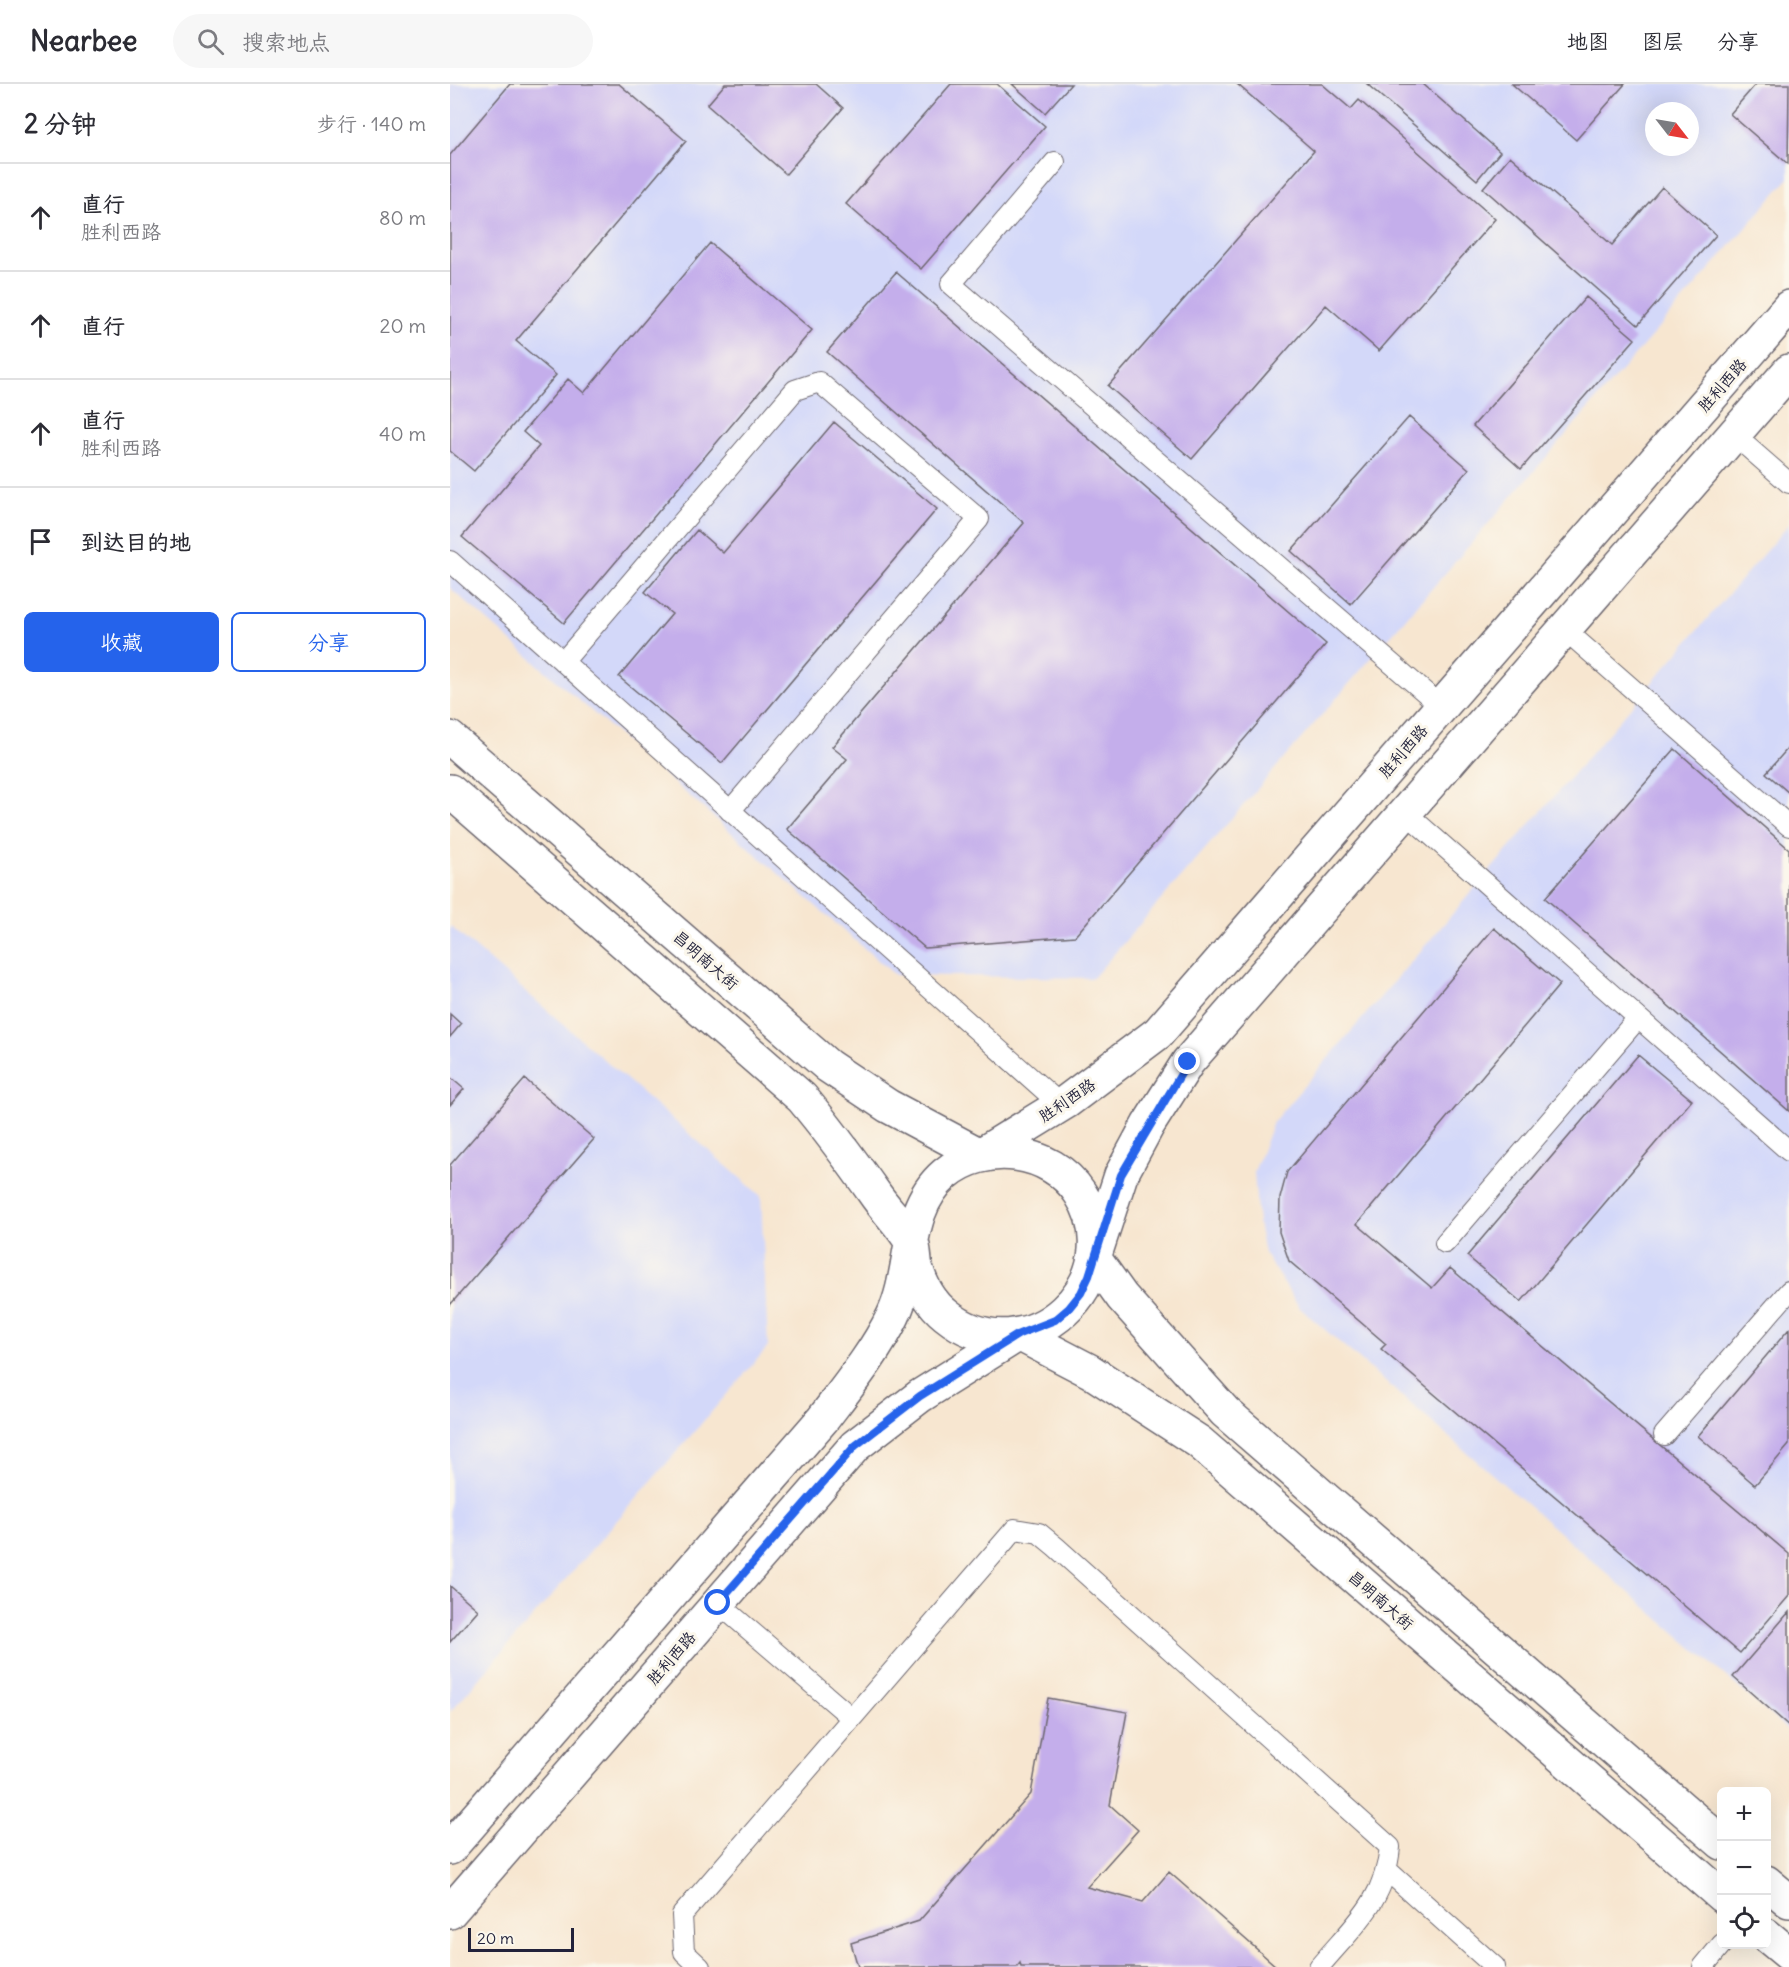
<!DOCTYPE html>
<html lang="zh">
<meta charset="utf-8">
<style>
:root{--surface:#fff;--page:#f7f7f7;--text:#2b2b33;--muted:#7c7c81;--line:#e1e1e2;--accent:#2563eb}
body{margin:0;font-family:Delius,"LXGW WenKai TC",sans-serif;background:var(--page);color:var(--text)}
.controls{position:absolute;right:18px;bottom:18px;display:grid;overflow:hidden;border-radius:9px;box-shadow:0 6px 24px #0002}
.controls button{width:54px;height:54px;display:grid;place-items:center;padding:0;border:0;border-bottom:2px solid var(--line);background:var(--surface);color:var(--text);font:30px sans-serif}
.compass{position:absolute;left:1195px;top:18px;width:54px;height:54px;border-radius:50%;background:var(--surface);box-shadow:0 6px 24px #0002;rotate:121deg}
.scale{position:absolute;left:18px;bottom:15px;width:106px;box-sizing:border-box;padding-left:6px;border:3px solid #22223b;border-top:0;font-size:16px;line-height:21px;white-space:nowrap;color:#22223b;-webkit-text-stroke:4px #fbf7ec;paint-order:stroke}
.stop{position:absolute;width:18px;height:18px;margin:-14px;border:4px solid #2563eb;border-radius:50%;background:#fff}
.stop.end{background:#2563eb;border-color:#fff;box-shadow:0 2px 6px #0008}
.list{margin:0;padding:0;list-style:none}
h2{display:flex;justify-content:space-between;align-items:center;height:78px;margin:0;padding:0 24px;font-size:26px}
h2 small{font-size:20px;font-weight:400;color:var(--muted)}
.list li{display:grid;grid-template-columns:39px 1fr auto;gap:18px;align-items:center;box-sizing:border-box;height:108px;padding:0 24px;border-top:2px solid var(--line)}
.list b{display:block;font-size:22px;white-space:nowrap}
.list p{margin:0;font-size:20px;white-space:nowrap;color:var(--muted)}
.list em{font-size:20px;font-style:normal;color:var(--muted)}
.actions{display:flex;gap:12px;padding:18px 24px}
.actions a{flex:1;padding:14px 0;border:2px solid var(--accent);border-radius:9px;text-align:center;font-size:21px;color:var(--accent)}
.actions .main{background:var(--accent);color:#fff}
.icon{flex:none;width:33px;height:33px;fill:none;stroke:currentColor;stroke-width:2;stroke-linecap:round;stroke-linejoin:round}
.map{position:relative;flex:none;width:1339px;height:1883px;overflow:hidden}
header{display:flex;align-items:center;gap:36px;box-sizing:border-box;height:84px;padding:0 30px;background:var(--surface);border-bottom:2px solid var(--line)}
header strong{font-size:28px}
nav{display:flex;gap:33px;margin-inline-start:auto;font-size:21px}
.search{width:420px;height:54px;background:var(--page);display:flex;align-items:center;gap:15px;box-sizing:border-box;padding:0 21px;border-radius:33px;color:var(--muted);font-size:22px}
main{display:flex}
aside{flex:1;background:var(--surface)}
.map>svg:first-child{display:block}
.built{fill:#d3d8f9;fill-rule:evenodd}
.building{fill:#c4aeeb}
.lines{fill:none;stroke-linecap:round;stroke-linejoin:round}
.service-casing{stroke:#6d676f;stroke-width:22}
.secondary-casing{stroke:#6d676f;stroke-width:36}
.service{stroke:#fff;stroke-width:20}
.secondary{stroke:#fff;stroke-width:33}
.route{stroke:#2563eb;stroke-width:8}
.labels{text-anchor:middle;stroke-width:6;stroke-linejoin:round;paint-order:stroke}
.street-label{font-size:16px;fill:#22223b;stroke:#fbf7ec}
</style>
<header>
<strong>Nearbee</strong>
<div class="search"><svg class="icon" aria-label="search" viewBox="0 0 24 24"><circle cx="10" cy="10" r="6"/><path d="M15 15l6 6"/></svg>搜索地点</div>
<nav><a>地图</a><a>图层</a><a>分享</a></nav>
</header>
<main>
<aside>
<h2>2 分钟<small>步行 · 140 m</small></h2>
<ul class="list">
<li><svg class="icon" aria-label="ahead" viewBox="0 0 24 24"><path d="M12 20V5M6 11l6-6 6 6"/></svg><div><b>直行</b><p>胜利西路</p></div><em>80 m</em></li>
<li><svg class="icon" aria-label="ahead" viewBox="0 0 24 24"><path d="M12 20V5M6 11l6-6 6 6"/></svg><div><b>直行</b></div><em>20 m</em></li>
<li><svg class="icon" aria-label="ahead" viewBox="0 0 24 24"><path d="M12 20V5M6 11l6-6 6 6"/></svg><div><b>直行</b><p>胜利西路</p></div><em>40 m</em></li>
<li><svg class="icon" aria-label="arrive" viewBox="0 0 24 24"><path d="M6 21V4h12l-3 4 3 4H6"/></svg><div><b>到达目的地</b></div></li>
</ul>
<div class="actions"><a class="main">收藏</a><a>分享</a></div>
</aside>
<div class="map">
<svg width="1339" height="1883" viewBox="0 0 1339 1883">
<rect width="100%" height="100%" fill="#fbf7ec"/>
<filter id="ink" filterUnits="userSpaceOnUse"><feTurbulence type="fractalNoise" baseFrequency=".0167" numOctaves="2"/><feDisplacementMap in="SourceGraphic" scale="12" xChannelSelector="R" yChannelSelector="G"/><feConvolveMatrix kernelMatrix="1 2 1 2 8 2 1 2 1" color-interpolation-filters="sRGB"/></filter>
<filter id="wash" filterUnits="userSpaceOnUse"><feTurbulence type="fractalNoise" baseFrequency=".008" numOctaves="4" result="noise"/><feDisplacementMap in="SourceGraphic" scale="24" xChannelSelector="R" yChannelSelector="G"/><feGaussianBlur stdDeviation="1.35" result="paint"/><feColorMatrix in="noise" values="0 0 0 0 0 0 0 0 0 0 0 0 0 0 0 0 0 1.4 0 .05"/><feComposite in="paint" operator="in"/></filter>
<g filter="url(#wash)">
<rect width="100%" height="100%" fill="#f7e6d0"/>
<path class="built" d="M0,0H1339V94L643,894L445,891L0,504ZM1204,27H1240V63H1204Z
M1339,440V1647L850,1224L814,1169L808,1139L804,1088L823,1038Z
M0,842L311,1112L318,1263L0,1628Z"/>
<g id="blocks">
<path class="building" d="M60,0H169L236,57L66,257L106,291L24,387L0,367V71Z
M275,0H366L393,24L336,90L257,21Z
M501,0H547L595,42L471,185L396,120Z
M562,0H621L595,29Z
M787,0H872L901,25L909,16L1045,135L929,267L876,221L742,375L658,302L864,67Z
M917,0H973L1050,68L1027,96Z
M1062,0H1175L1126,56Z
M1306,0H1339L1338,80L1280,30Z
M1060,72L1162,161L1212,103L1266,151L1188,241L1033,104Z
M260,159L362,246L114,539L12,453L89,362L73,348L118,295L134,309Z
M446,188L876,560L625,852L475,864L337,745L397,675L382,663L574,439L377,268Z
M1136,213L1185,255L1071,385L1023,342Z
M959,333L1019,385L901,520L841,467Z
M384,338L487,425L272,679L169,593L222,530L195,508L247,446L273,469Z
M1339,663V709L1316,689Z
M1225,665L1339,765V1027L1095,814Z
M1044,844L1110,900L907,1140L982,1204L1000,1184L1339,1470V1512L1290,1569L931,1265L936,1260L839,1177L829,1148L830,1114L837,1088Z
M0,930L11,940L0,953Z
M1188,971L1242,1016L1071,1218L1017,1172Z
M0,993L14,1005L0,1021Z
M75,995L144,1055L0,1221V1081Z
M1339,1245V1361L1305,1401L1248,1352Z
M0,1502L28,1526L0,1558Z
M1339,1528V1642L1283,1593Z
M598,1614L677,1628L660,1721L688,1746L637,1803L693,1818L719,1788L827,1883H571L570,1879L567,1883H408L401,1859L469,1837L581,1710Z"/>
</g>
</g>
<g filter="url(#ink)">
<use href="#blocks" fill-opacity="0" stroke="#6d676f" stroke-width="1.5"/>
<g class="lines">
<defs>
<path id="service" d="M605,78L501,200L992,623
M1284,351L1339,399
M0,477L611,1021
M1114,545L1339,742
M113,578L345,306L369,298L529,435L280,727
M955,728L1339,1067
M995,1159L1188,934
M1214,1351L1339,1207
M268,1519L402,1634
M938,1787L1045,1883
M250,1883L234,1868L232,1831L565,1445L589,1449L606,1463L940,1763C935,1818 903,1842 869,1883
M1253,1883L1272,1860"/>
<path id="secondary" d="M0,654L378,982L438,1022L530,1071L616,1018L708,949L1339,223
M0,707L352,1014C379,1046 403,1079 427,1113C438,1128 453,1143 462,1159C465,1166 464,1175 466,1183C471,1201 481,1219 496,1231C576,1296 686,1196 630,1109C601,1065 535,1056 495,1090C453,1126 465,1186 443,1232C425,1269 398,1302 373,1335L0,1764
M1272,1759L775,1328L672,1213L644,1174L671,1091L698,1041L738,978L1339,287
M1316,1798L1339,1817
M0,1828L405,1362L470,1312L569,1250L640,1287L749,1358L1272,1812
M1316,1851L1339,1870"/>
</defs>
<use href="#service" class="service-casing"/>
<use href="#secondary" class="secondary-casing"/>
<use href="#service" class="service"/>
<use href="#secondary" class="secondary"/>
</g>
</g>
<g class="lines" filter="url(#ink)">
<path class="route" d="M268,1519L405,1362L470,1312L569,1250L605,1236L619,1224L631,1209L639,1192L671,1091L738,978"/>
</g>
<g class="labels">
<g class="street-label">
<text transform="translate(1272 301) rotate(-49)" y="6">胜利西路</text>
<text transform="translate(953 667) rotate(-49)" y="6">胜利西路</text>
<text transform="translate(256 876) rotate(41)" y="6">昌明南大街</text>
<text transform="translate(617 1016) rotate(-34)" y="6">胜利西路</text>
<text transform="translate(931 1516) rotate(41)" y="6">昌明南大街</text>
<text transform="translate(221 1574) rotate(-49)" y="6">胜利西路</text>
</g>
</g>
</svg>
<div class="controls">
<button>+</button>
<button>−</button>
<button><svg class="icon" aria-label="locate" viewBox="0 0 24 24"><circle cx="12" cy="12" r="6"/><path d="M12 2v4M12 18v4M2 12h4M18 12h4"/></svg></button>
</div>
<svg class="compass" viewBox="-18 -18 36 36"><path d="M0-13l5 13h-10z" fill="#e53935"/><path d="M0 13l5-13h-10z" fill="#7c7c81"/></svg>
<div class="scale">20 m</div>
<div class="stop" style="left:268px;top:1519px"></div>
<div class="stop end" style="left:738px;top:978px"></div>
</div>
</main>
